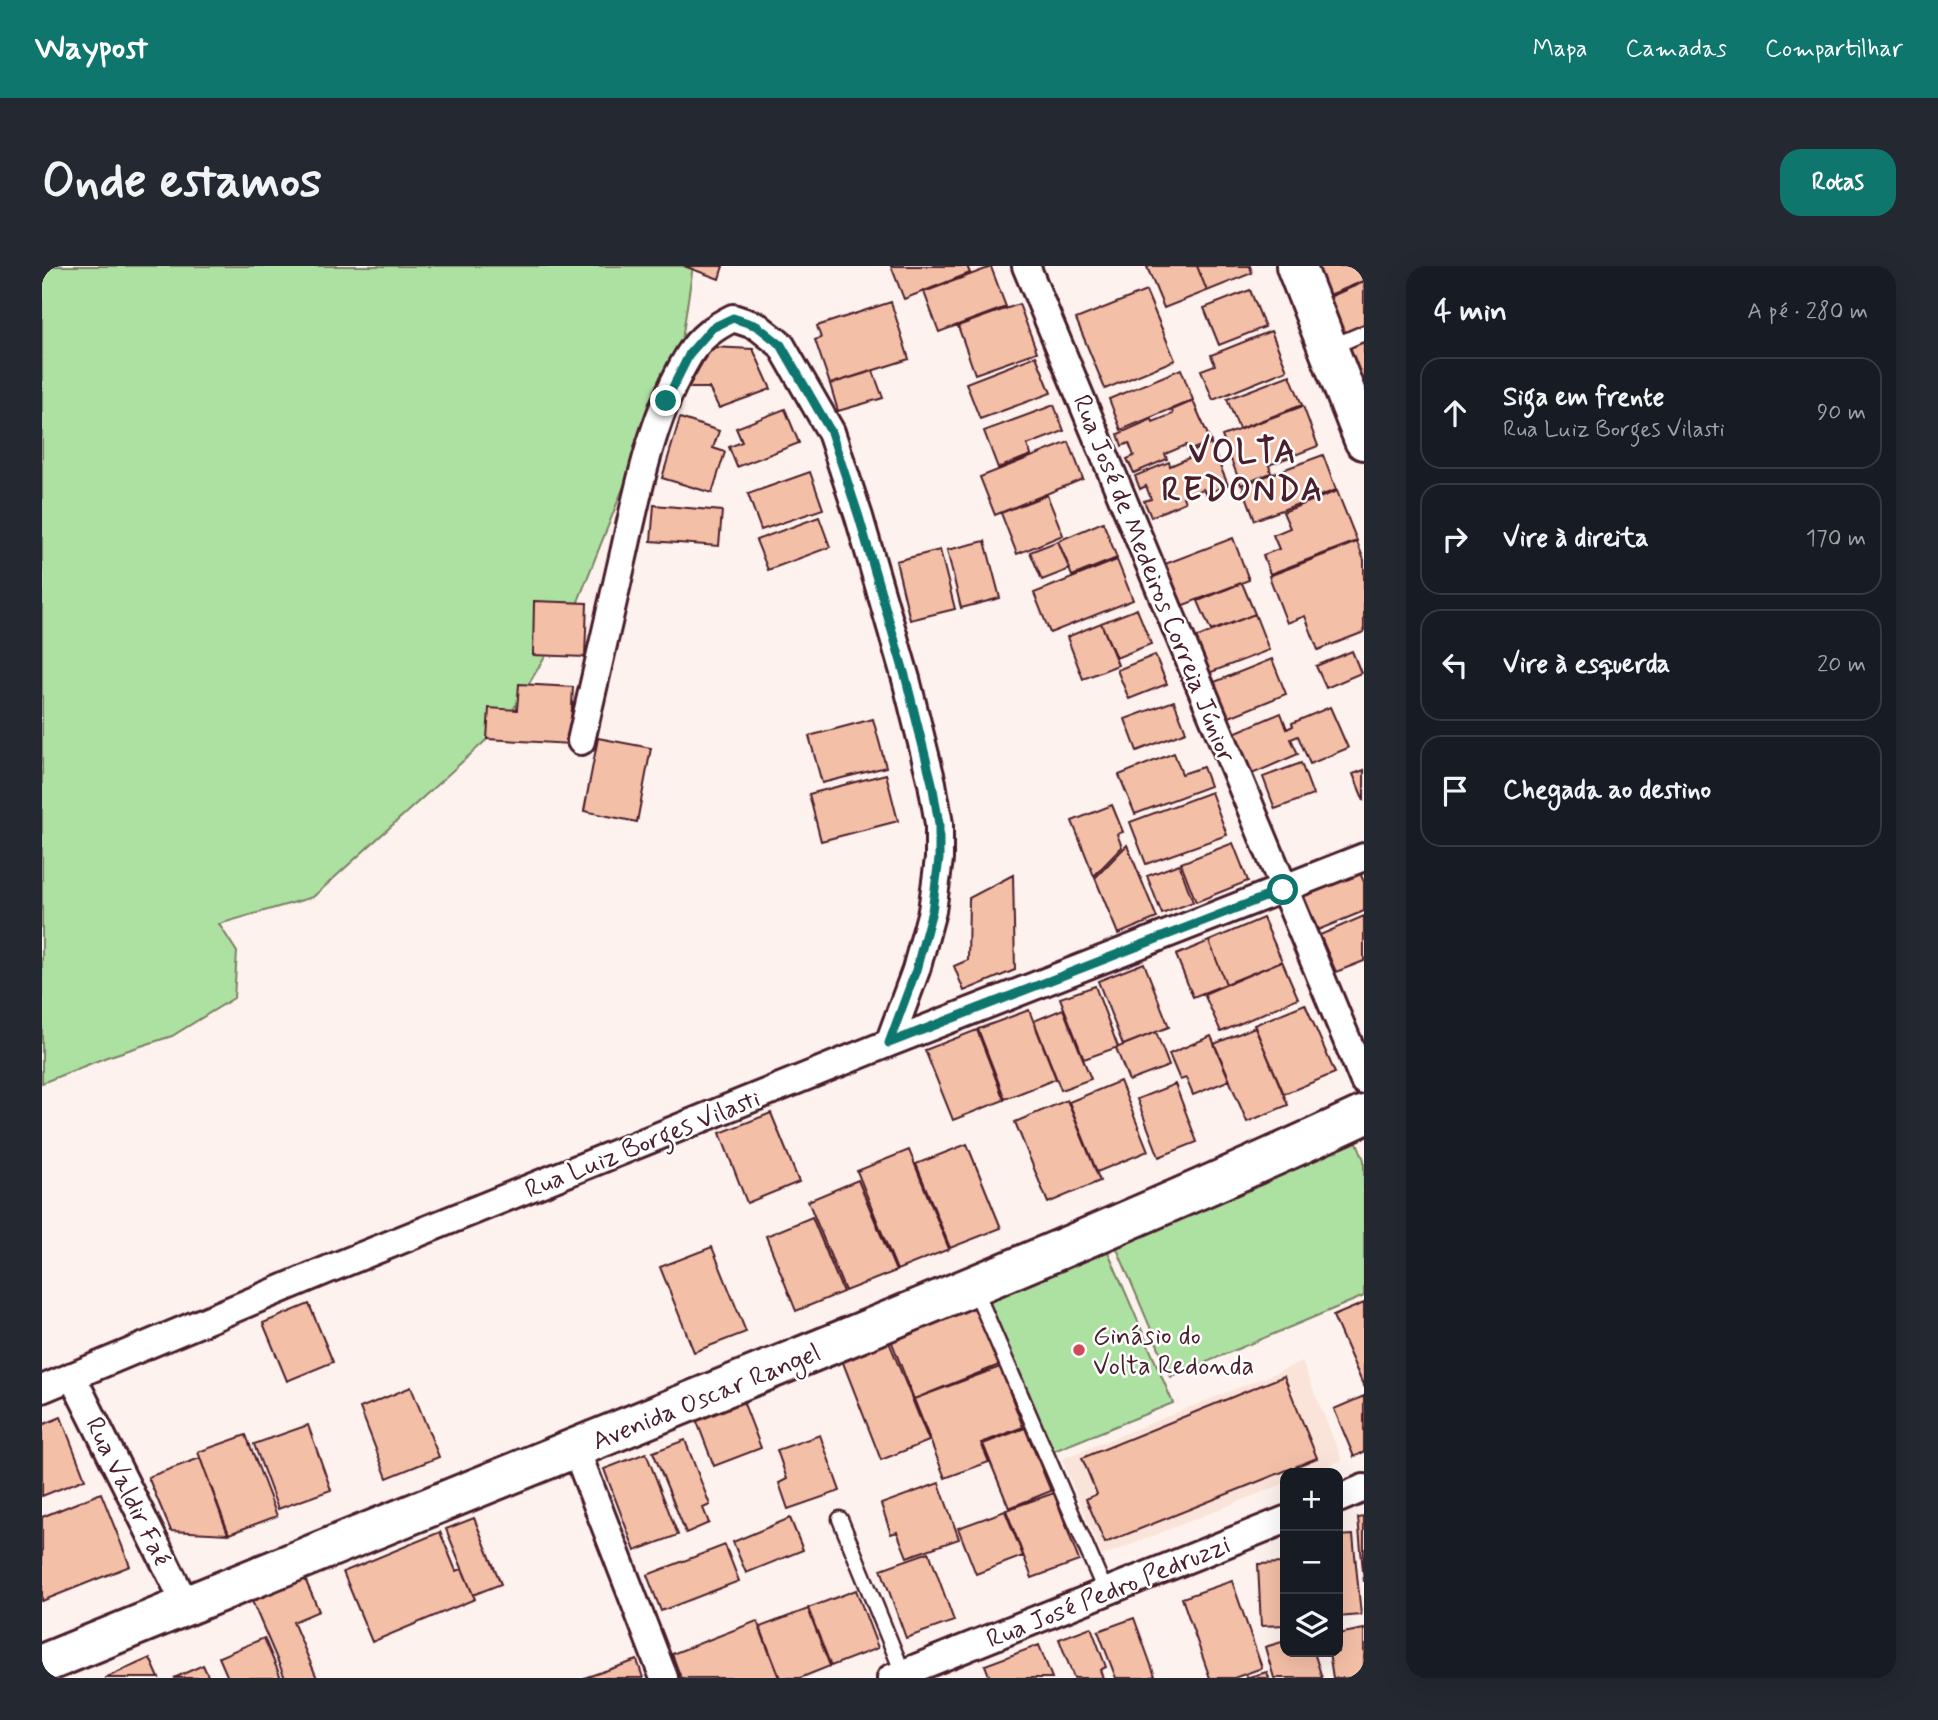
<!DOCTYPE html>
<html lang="pt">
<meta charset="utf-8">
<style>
:root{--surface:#171b24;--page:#242831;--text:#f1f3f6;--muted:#9ea1a6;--line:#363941;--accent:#0f766e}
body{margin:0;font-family:Mynerve,sans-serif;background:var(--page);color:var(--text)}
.controls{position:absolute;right:21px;bottom:21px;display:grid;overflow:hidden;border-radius:14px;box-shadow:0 7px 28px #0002}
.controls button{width:63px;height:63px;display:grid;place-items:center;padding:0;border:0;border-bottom:2px solid var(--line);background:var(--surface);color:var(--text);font:35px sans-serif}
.stop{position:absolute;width:21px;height:21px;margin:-16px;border:5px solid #0f766e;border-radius:50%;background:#fff}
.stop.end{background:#0f766e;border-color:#fff;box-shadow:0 2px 7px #0008}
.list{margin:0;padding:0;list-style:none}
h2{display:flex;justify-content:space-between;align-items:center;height:91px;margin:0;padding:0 28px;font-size:30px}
h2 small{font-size:23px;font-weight:400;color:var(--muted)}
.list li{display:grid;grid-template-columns:46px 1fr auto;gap:21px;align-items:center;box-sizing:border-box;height:112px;margin:0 14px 14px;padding:0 14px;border:2px solid var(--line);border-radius:21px}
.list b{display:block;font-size:26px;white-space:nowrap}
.list p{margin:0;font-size:23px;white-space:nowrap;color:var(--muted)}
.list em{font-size:23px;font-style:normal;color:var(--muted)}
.icon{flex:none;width:38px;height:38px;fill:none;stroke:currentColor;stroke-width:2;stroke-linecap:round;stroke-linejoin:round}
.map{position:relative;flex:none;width:1322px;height:1412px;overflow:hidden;border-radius:21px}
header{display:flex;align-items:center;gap:42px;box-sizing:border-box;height:98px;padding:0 35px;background:var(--accent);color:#fff}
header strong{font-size:33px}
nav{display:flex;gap:38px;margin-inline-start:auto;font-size:24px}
.intro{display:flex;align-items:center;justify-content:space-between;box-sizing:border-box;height:168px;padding:0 42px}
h1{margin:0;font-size:49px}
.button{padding:18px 32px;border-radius:21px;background:var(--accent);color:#fff;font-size:24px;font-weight:700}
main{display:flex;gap:42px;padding:0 42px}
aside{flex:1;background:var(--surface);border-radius:21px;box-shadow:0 7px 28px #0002}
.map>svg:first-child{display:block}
.built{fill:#fae3d8}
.green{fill:#ade1a2;stroke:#7c8066;stroke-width:2}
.building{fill:#f4bfa7;stroke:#4a1f2b;stroke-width:2}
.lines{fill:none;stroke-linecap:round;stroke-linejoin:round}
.service-casing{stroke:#4a1f2b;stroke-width:19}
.minor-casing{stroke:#4a1f2b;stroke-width:32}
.secondary-casing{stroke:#4a1f2b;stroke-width:44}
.service{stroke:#fff;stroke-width:14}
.minor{stroke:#fff;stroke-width:26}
.secondary{stroke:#fff;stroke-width:38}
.route{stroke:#0f766e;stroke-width:9}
.poi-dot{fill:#d1495b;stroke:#fff;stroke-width:2.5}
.labels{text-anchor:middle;stroke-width:5;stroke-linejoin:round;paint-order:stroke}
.street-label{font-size:26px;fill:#4a1f2b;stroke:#fff}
.poi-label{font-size:26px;fill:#4a1f2b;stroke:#fff;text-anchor:start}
.district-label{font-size:33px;font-weight:bold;letter-spacing:2px;fill:#4a1f2b;stroke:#fff}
</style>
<header>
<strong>Waypost</strong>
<nav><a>Mapa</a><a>Camadas</a><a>Compartilhar</a></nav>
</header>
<div class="intro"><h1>Onde estamos</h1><a class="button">Rotas</a></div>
<main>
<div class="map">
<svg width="1322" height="1412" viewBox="0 0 1322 1412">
<rect width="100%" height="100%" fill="#fdf2ed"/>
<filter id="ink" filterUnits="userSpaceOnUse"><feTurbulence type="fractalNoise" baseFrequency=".0143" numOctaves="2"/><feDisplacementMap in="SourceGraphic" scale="14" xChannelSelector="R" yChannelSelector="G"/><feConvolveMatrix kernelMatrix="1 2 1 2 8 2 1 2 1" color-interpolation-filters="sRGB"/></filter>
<g filter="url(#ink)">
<path class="built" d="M1260,1096L1300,1194L1267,1207H1243V1217L1060,1290L1020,1193Z"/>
<path class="green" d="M0,0H651L640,74L535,338L463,457L271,631L177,658L195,686L192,732L130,770L65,791L0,817Z
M1315,876L1322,894V1030L1129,1111L1073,978Z
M1064,981L1131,1137L1007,1187L944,1031Z"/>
<path class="building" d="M642,0H681L677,13Z
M849,0H925L928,7L862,33Z
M1108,0H1155L1165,25L1122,42L1105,1Z
M1155,0H1208L1210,7L1165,25Z
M1272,0H1318L1322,15L1285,30Z
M949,1L964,41L897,66L882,26Z
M1322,16V58L1299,68L1285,32Z
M1208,24L1223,61L1177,79L1162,42Z
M1104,25L1133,94L1063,123L1034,53Z
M849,36L867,93L788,118L773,74L779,72L775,60Z
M977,38L995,86L933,108L916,60Z
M1229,65L1245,104L1171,134L1159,104L1173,99L1169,89Z
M1322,75V117H1321L1306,82Z
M669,81L711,83L729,123L677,142L667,122H646Z
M994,90L1009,127L938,153L924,117Z
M1139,103L1151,134L1079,164L1067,133Z
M831,105L841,132L796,145L788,118Z
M1248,109L1260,139L1197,163L1185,133Z
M1151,135L1169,176L1146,185L1144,179L1123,188L1125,193L1092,207L1085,193L1092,190L1087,177L1080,180L1076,168L1110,153L1111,156L1131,148L1130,144Z
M1012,139L1022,165L985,179L989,189L956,202L942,165Z
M1261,140L1276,180L1227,199L1229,207L1199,219L1180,170Z
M743,143L757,177L695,201L687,181L700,176L694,162Z
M638,152L677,165L671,182L683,186L670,227L620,212Z
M1027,176L1041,213L953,249L938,211Z
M1169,178L1186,219L1164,228L1161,223L1141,231L1143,236L1109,251L1102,235L1109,233L1104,220L1098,223L1093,210L1127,196L1128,200L1149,191L1147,187Z
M1281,189L1294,224L1213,254L1200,219Z
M768,206L781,243L719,264L706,228Z
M1295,225L1315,275L1228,308L1221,289L1237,283L1231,269L1248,262L1241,246Z
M1005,229L1021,269L975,288L959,247Z
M612,239L680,245L677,280L609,275Z
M777,251L788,281L726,304L714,274Z
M1061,256L1075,292L1030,310L1016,275Z
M1191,272L1207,314L1139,340L1123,298Z
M943,275L958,332L919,342L905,284Z
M1016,275L1028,303L1000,314L988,286Z
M1315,276L1322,294V366L1276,384L1263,350L1245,357L1227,310Z
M898,284L913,343L868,354L854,295Z
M1075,294L1091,334L1008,367L992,327Z
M1200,317L1213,348L1169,365L1156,335Z
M492,335L545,337L543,391L491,389Z
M1095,343L1109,378L1074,392L1059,357Z
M1213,348L1227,384L1167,407L1153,372Z
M1059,357L1076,399L1041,413L1025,371Z
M1310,385L1319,407L1284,422L1274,400Z
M1113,389L1125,418L1087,433L1075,404Z
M1230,393L1244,428L1185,452L1170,417Z
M477,418L531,421L528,478L445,473L447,442L475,444Z
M1132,435L1144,466L1095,485L1083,453Z
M1288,441L1306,482L1268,498L1256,470L1249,473L1256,488L1210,508L1192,467L1239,447L1245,463L1251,460L1250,457Z
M831,453L844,501L780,517L767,470Z
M556,472L609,482L595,556L542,545Z
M1132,487L1140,508L1161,501L1168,520L1093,548L1077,509Z
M1259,497L1271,529L1233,543L1221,511Z
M1322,504V535L1311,508Z
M844,508L856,555L779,575L767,528Z
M1169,526L1185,569L1104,598L1088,556Z
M1070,539L1081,566L1075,568L1080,581L1052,610L1030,555Z
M1191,577L1206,615L1154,636L1139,597Z
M1085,579L1115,652L1076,668L1053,612Z
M1137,598L1151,636L1120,648L1105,610Z
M1316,602L1322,616V645L1276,664L1260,626Z
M971,609L973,704L922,725L912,700L926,694L927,632Z
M1322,650V695L1294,706L1278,669Z
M1221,652L1240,695L1184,718L1167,675Z
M1167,675L1184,718L1151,731L1134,689Z
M1240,695L1256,732L1179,766L1162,728Z
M1102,697L1127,761L1081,779L1056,715Z
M1053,720L1076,781L1042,793L1018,732Z
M1263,738L1293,807L1242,828L1212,759Z
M1021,743L1049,813L1019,824L992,755Z
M987,744L1014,813L963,833L936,763Z
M1213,761L1246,839L1205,856L1172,778Z
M935,764L962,834L911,854L883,784Z
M1114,766L1127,800L1087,815L1074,782Z
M1169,770L1188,814L1151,829L1144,812L1138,814L1127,788Z
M1078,815L1106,885L1055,906L1027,836Z
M1133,818L1155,876L1117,891L1095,833Z
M1025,834L1058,915L1006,937L973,856Z
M729,847L757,916L705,937L678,867Z
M925,878L959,962L908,982L874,898Z
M867,884L907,983L855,1004L815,905Z
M816,914L854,1005L803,1025L766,935Z
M770,951L801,1026L754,1045L724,970Z
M670,981L704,1066L652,1086L618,1001Z
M1322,1037V1121L1291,1050Z
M267,1038L291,1096L245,1115L221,1057Z
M934,1040L957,1099L872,1133L849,1074Z
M847,1076L887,1175L839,1194L800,1094Z
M958,1101L981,1161L939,1177L947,1196L903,1212L872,1133Z
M1242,1110L1275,1192L1063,1277L1044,1233L1055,1228L1040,1192Z
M369,1121L397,1191L345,1212L318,1142Z
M1322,1130V1186L1312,1191L1292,1143Z
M701,1135L719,1182L672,1200L654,1153Z
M19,1151L43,1213L0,1230V1159Z
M266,1159L289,1224L236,1243L212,1178Z
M983,1162L1009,1225L967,1242L941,1178Z
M204,1169L235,1250L187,1268L156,1186Z
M778,1169L798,1225L746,1243L737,1217L745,1213L735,1184Z
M643,1174L668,1239L661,1242L667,1257L644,1267L611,1186Z
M604,1187L636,1269L593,1285L562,1203Z
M158,1192L186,1268L129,1265L106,1211Z
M897,1217L917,1273L865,1291L855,1266L849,1268L839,1238Z
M59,1227L88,1300L0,1335V1251Z
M1012,1227L1037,1295L990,1312L964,1244Z
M963,1245L981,1290L934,1308L916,1262Z
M1322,1251V1316L1316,1252Z
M432,1252L459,1318L431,1329L404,1263Z
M748,1252L761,1284L704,1307L691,1276Z
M398,1266L414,1305L420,1303L433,1333L330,1376L301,1306Z
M1311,1269L1319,1349L1296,1351V1270Z
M683,1279L697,1315L619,1345L605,1309Z
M887,1286L912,1355L864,1372L839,1303Z
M1243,1297V1359L1219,1360L1216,1298Z
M263,1313L277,1345L251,1356L275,1412H243L210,1335Z
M1190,1315L1220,1402L1192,1412H1168L1140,1332Z
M814,1324L836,1382L789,1400L766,1342Z
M766,1343L788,1400L758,1412H738L718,1361Z
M1092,1352L1113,1410L1106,1412H1074L1056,1365Z
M715,1355L737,1412H639L630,1388Z
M1049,1361L1064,1401L1058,1404L1061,1412H1032L1017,1373Z
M1322,1363V1412H1291L1287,1386H1296V1368Z
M222,1372L239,1412H186L177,1391Z
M1243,1375V1386H1272L1280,1412H1232L1223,1381Z
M997,1379L1010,1412H948L943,1399Z
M108,1392L117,1412H63Z
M595,1394L601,1412H542Z
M161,1399L167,1412H132Z
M1225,1406L1227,1412H1203Z"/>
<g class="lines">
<defs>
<path id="service" d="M1289,81L1322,67
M932,1021L1064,1327
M798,1253L861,1407"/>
<path id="minor" d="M984,0L1322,815
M539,475C553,412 568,349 582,287C597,220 611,148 647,89C658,71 673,61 691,52L715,60L739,79L789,166L817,251L864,413L890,517L897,558V593L890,645L874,704L847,777
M30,1110L144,1339
M0,1123L292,1001L847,777L1322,591
M534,1184L622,1412
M1296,1233L1322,1222
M849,1412L1243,1254"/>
<path id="secondary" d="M1254,0L1322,174
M0,1398C267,1290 534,1183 800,1074C975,1002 1150,929 1322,849"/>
</defs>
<use href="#service" class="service-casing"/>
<use href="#minor" class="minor-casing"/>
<use href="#secondary" class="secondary-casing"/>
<use href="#service" class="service"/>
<use href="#minor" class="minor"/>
<use href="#secondary" class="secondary"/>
</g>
</g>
<g class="lines" filter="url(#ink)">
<path class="route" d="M624,135L648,87L670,62L691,52L715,60L739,79L789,166L817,251L864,413L890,517L897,558V593L890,645L874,704L847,777L1241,624"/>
</g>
<circle class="poi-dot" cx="1037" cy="1084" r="7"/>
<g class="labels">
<g class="street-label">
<text transform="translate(1113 312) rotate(68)" y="9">Rua José de Medeiros Correia Júnior</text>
<text transform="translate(600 877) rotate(-22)" y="9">Rua Luiz Borges Vilasti</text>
<text transform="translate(664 1130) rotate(-22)" y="9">Avenida Oscar Rangel</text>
<text transform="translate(87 1225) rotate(64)" y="9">Rua Valdir Faé</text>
<text transform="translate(1066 1325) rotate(-22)" y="9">Rua José Pedro Pedruzzi</text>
</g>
<g class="poi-label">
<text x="1051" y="1078">Ginásio do<tspan x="1051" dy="30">Volta Redonda</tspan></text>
</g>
<g class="district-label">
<text x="1201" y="196">VOLTA<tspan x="1201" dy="38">REDONDA</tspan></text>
</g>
</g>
</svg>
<div class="controls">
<button>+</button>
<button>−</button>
<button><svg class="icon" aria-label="layers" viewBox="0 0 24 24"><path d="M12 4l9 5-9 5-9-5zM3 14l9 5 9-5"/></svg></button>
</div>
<div class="stop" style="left:1241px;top:624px"></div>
<div class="stop end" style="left:624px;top:135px"></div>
</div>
<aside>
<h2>4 min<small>A pé · 280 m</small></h2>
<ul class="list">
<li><svg class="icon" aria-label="ahead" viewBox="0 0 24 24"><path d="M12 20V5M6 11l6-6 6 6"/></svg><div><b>Siga em frente</b><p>Rua Luiz Borges Vilasti</p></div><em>90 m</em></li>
<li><svg class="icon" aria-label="right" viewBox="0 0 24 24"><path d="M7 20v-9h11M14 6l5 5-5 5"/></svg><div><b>Vire à direita</b></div><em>170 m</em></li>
<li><svg class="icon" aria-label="left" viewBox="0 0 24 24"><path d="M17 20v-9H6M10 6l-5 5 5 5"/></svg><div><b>Vire à esquerda</b></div><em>20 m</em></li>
<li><svg class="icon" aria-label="arrive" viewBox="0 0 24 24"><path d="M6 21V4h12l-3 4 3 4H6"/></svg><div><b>Chegada ao destino</b></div></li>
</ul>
</aside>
</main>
